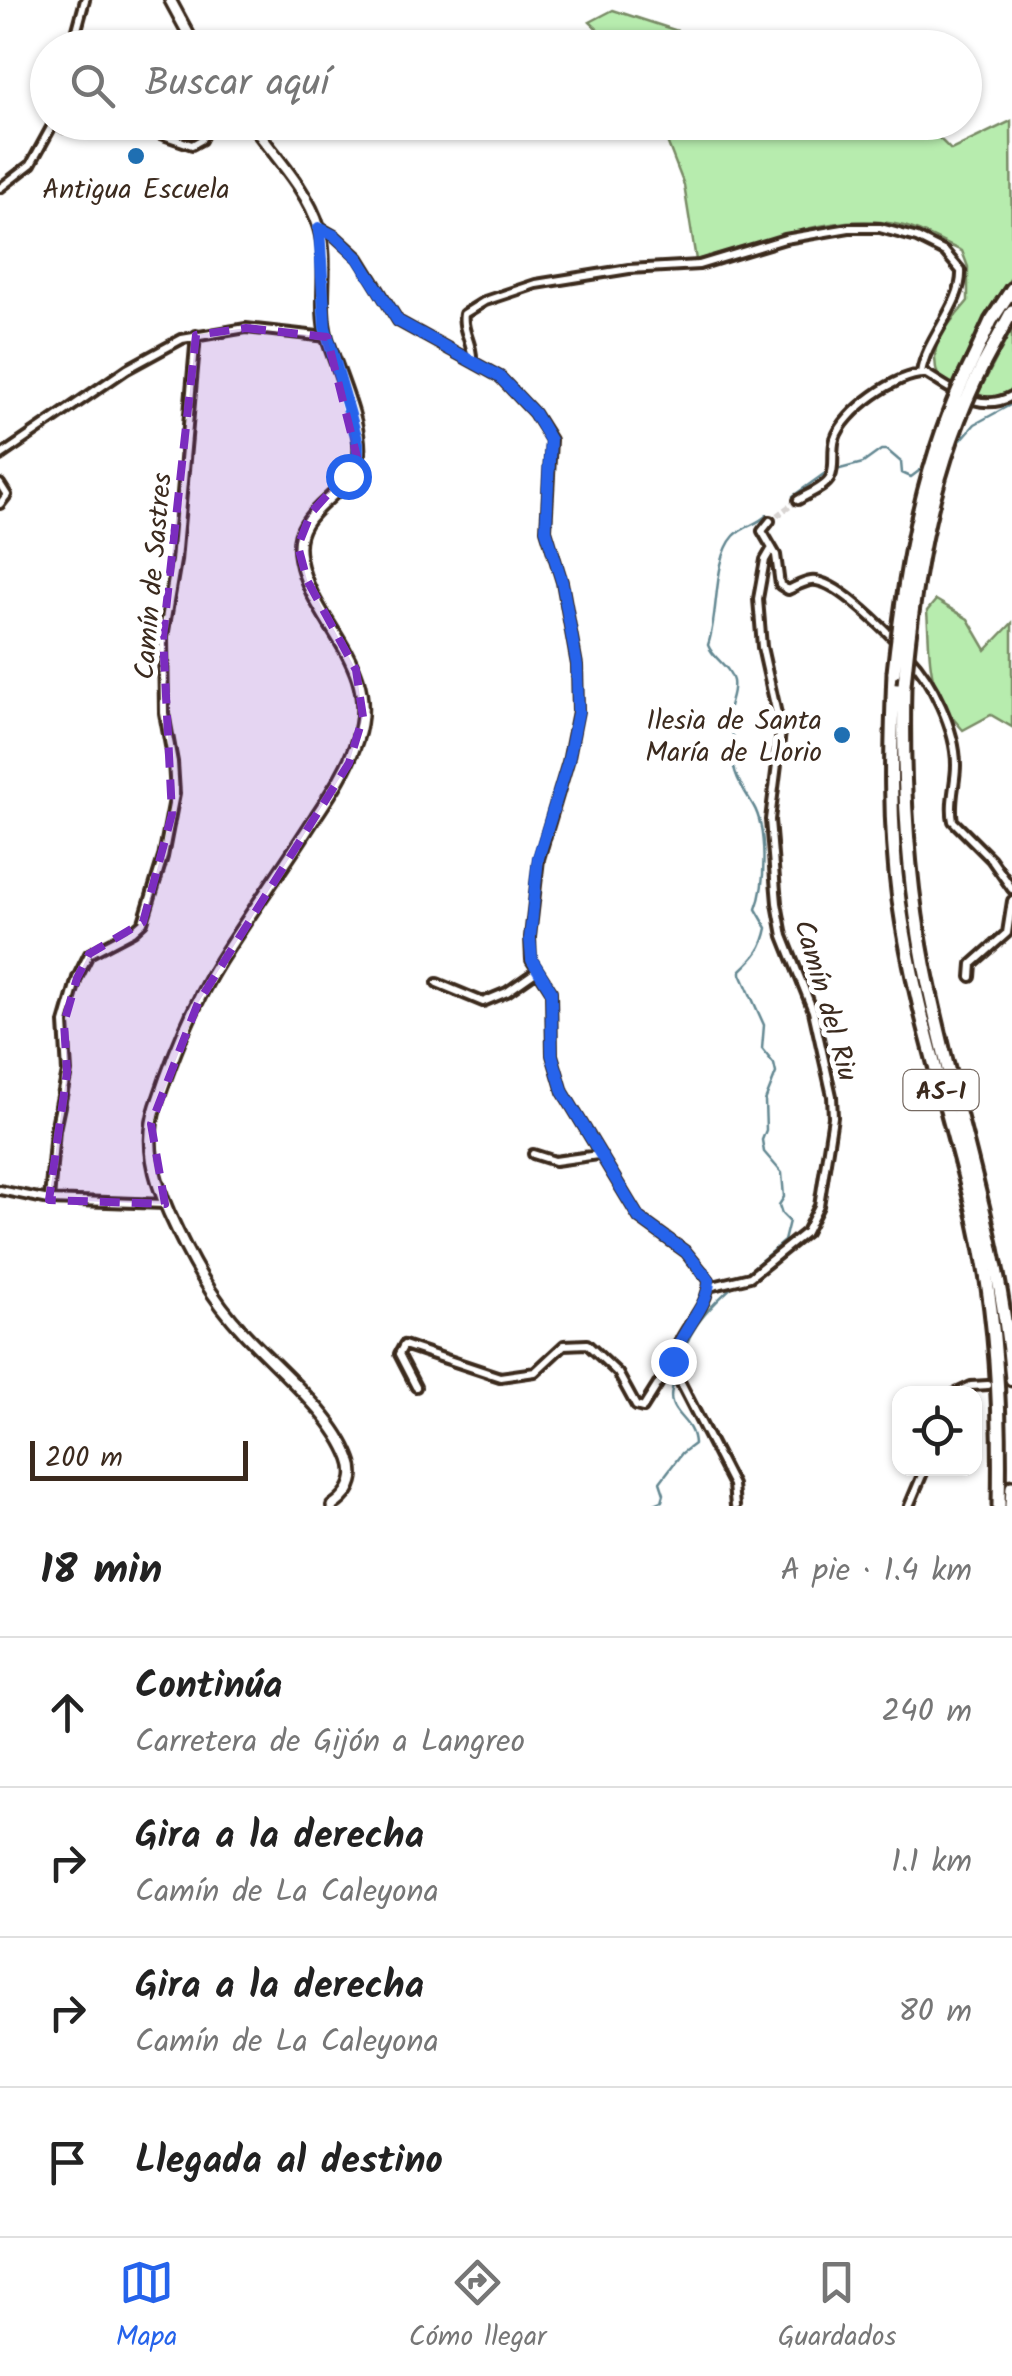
<!DOCTYPE html>
<html lang="es">
<meta charset="utf-8">
<style>
:root{--surface:#fff;--page:#f2f2f2;--text:#222;--muted:#767676;--line:#e0e0e0;--accent:#2563eb}
body{margin:0;font-family:Kalam,sans-serif;background:var(--page);color:var(--text)}
.controls{position:absolute;right:30px;bottom:30px;display:grid;overflow:hidden;border-radius:20px;box-shadow:0 2px 8px #0004}
.controls button{width:90px;height:90px;display:grid;place-items:center;padding:0;border:0;border-bottom:2px solid var(--line);background:var(--surface);color:var(--text);font:50px sans-serif}
.scale{position:absolute;left:30px;bottom:25px;width:218px;box-sizing:border-box;padding-left:10px;border:5px solid #3b2a1e;border-top:0;font-size:28px;line-height:35px;white-space:nowrap;color:#3b2a1e;-webkit-text-stroke:8px #fff;paint-order:stroke}
.stop{position:absolute;width:30px;height:30px;margin:-22px;border:8px solid #2563eb;border-radius:50%;background:#fff}
.stop.end{background:#2563eb;border-color:#fff;box-shadow:0 2px 10px #0008}
.list{margin:0;padding:0;list-style:none}
h2{display:flex;justify-content:space-between;align-items:center;height:130px;margin:0;padding:0 40px;font-size:42px}
h2 small{font-size:32px;font-weight:400;color:var(--muted)}
.list li{display:grid;grid-template-columns:65px 1fr auto;gap:30px;align-items:center;box-sizing:border-box;height:150px;padding:0 40px;border-top:2px solid var(--line)}
.list b{display:block;font-size:38px;white-space:nowrap}
.list p{margin:0;font-size:32px;white-space:nowrap;color:var(--muted)}
.list em{font-size:32px;font-style:normal;color:var(--muted)}
.icon{flex:none;width:55px;height:55px;fill:none;stroke:currentColor;stroke-width:2;stroke-linecap:round;stroke-linejoin:round}
.map{position:relative;flex:none;width:1012px;height:1506px;overflow:hidden}
.search{position:absolute;background:var(--surface);box-shadow:0 2px 8px #0004;left:30px;right:30px;top:30px;height:110px;display:flex;align-items:center;gap:25px;box-sizing:border-box;padding:0 35px;border-radius:55px;color:var(--muted);font-size:38px}
.sheet{height:730px;background:var(--surface)}
nav{display:flex;justify-content:space-around;align-items:center;box-sizing:border-box;height:140px;border-top:2px solid var(--line);background:var(--surface);font-size:28px;color:var(--muted)}
nav a{display:grid;justify-items:center;gap:5px}
nav .on{color:var(--accent)}
.map>svg:first-child{display:block}
.green{fill:#b7ecae;stroke:#798b66;stroke-width:2.5}
.lines{fill:none;stroke-linecap:round;stroke-linejoin:round}
.stream{stroke:#648892;stroke-width:2.5}
.street-tunnel{stroke:#d8d4d2;stroke-width:6;stroke-dasharray:6 3;stroke-linecap:butt}
.street-casing{stroke:#3b2a1e;stroke-width:14}
.secondary-casing{stroke:#3b2a1e;stroke-width:16}
.highway-casing{stroke:#3b2a1e;stroke-width:19}
.street{stroke:#fff;stroke-width:6}
.secondary{stroke:#fff;stroke-width:9}
.highway{stroke:#fff;stroke-width:11}
.highway-bridge-casing{stroke:#3b2a1e;stroke-width:19;stroke-linecap:butt}
.highway-bridge{stroke:#fff;stroke-width:11}
.route{stroke:#2563eb;stroke-width:12}
.marked{fill:#7b2cbf;fill-opacity:0.2;stroke:#7b2cbf;stroke-width:8;stroke-dasharray:20 12;stroke-linejoin:round}
.poi-dot{fill:#1f6fb2;stroke:#fff;stroke-width:4}
.labels{text-anchor:middle;stroke-width:10;stroke-linejoin:round;paint-order:stroke}
.shield{fill:#fff;stroke:#766a62;stroke-width:2.5}
.shield-label{font-size:25px;font-weight:bold;fill:#3b2a1e}
.poi-label{font-size:28px;fill:#3b2a1e;stroke:#fff}
.street-label{font-size:28px;fill:#3b2a1e;stroke:#fff}
</style>
<div class="map">
<svg width="1012" height="1506" viewBox="0 0 1012 1506">
<rect width="100%" height="100%" fill="#fff"/>
<filter id="ink" filterUnits="userSpaceOnUse"><feTurbulence type="fractalNoise" baseFrequency=".01" numOctaves="2"/><feDisplacementMap in="SourceGraphic" scale="20" xChannelSelector="R" yChannelSelector="G"/><feConvolveMatrix kernelMatrix="1 2 1 2 8 2 1 2 1" color-interpolation-filters="sRGB"/></filter>
<g filter="url(#ink)">
<path class="green" d="M613,10L727,47H616L590,22Z
M1011,121L1012,275L952,386L938,376C927,341 948,326 968,301V267L962,251C943,243 923,231 904,226C836,208 761,245 696,260L684,185L660,123H924L951,150Z
M1012,329V389C1003,398 990,400 978,394Z
M936,600L968,619L986,650L1012,623V727L991,715L963,730C925,690 931,662 927,611Z"/>
<g class="lines">
<path class="stream" d="M955,447L975,424L1012,404
M836,470L863,463L881,450H887L901,462L902,473L911,477L928,464
M793,496L828,471
M743,1276L784,1241L789,1221L782,1214L779,1205L784,1197L782,1173L764,1152L762,1140L766,1130L765,1101L776,1073L774,1064L762,1049L764,1025L741,974V970C756,956 763,948 767,928L756,909C766,884 767,828 753,805C743,788 734,777 732,756C731,751 734,747 734,742C734,732 728,723 728,712C729,701 735,693 733,681C730,666 713,659 708,645C719,614 713,559 734,536C743,526 757,525 767,515
M679,1373C683,1334 706,1310 734,1285
M650,1506L662,1501L664,1494L660,1482L682,1453L694,1444C693,1414 660,1416 675,1380"/>
<path class="street-tunnel" d="M770,521L798,500"/>
<defs>
<path id="street" d="M72,48L85,0
M55,122L65,128L89,122
M125,122L192,145L201,140L210,122
M0,188L31,164L54,122
M319,227L335,236L359,258L398,321L500,377L534,413L551,440L546,530L562,582L577,665L578,711L568,762L539,859L530,937L531,960L551,991L552,1055L563,1092L639,1218L686,1252L709,1280C709,1312 672,1334 673,1368L733,1485L735,1506
M472,362C474,344 461,331 464,314L485,301L536,284L629,269L699,265L785,239L849,228H880L917,238L945,252L961,271C963,304 926,338 921,373
M0,456L127,369L182,339L246,328L327,337
M0,484L7,495L0,504
M798,500C807,494 825,488 830,478C836,468 831,451 835,439C843,412 898,372 926,374C954,390 979,414 1012,396
M770,521L762,531L776,555L780,585L788,590C795,587 803,582 811,581C834,578 881,626 897,642
M908,655C932,680 956,730 956,765C956,783 949,803 953,821L991,859L1012,889
M971,977L972,964L1007,933L1012,901
M437,983L483,1002L507,992L537,971
M533,1154L555,1161L598,1155
M0,1190L49,1200L165,1204
M49,1200L55,1130L67,1072L64,1023L77,978L89,954L133,931L143,922L163,857L175,794L173,762L164,713L163,637L176,561L196,335
M709,1287L750,1277L806,1232L819,1206L833,1117L832,1096L813,1011L783,936L777,903L770,820L781,732L762,647L758,599L765,560L772,548
M416,1387L399,1354L404,1345L500,1377L535,1372L564,1345L587,1344L618,1373L636,1406L643,1408L672,1362
M954,1394L971,1386L988,1385
M909,1506L925,1468"/>
<path id="secondary" d="M170,0L196,48
M250,122C273,154 308,190 319,228C330,263 317,302 327,338C336,368 366,430 358,460C347,499 290,509 300,558C312,625 382,664 357,740C348,768 332,792 316,816C285,865 251,912 220,961C193,1004 172,1058 156,1106C144,1142 154,1179 169,1213C189,1257 210,1297 244,1333C277,1369 333,1413 350,1459C358,1480 348,1495 332,1506"/>
<path id="highway" d="M973,360L991,321L1012,289
M983,365L1012,311
M894,672C891,748 889,824 899,900C914,1008 950,1112 975,1218C997,1313 1001,1409 999,1506
M904,685C902,779 906,871 924,964C951,1103 1000,1236 1012,1379
M1011,1506L1012,1487"/>
</defs>
<use href="#street" class="street-casing"/>
<use href="#secondary" class="secondary-casing"/>
<use href="#highway" class="highway-casing"/>
<use href="#street" class="street"/>
<use href="#secondary" class="secondary"/>
<use href="#highway" class="highway"/>
<defs>
<path id="highway-bridge" d="M894,672C906,563 923,459 973,360
M904,685C914,574 932,465 983,365"/>
</defs>
<use href="#highway-bridge" class="highway-bridge-casing"/>
<use href="#highway-bridge" class="highway-bridge"/>
</g>
</g>
<g class="lines" filter="url(#ink)">
<path class="route" d="M348,476L358,461V443L325,327L319,228L335,236L358,258L398,321L500,377L534,413L550,440L546,530L562,582L577,665L578,712L568,762L538,858L530,938L532,960L551,991L552,1055L563,1092L639,1218L686,1252L709,1280C709,1307 679,1332 673,1361"/>
</g>
<path class="marked" d="M246,328L327,337L358,461L311,513L298,546L307,580L356,670L363,717L349,763L198,1003L151,1124L165,1204L49,1200L67,1072L64,1023L77,978L89,954L143,922L172,814L163,637L196,335Z"/>
<g class="poi-dot">
<circle cx="136" cy="156" r="10"/>
<circle cx="842" cy="735" r="10"/>
</g>
<g class="labels">
<rect class="shield" x="903.5" y="1070" width="75" height="40" rx="8"/>
<g class="shield-label">
<text x="941" y="1099">AS-I</text>
</g>
<g class="poi-label">
<text x="136" y="198">Antigua Escuela</text>
<text x="822" y="729" text-anchor="end">Ilesia de Santa<tspan x="822" dy="32">María de Llorio</tspan></text>
</g>
<g class="street-label">
<text transform="translate(152 576) rotate(-85)" y="10">Camín de Sastres</text>
<text transform="translate(827 1000) rotate(74)" y="10">Camín del Riu</text>
</g>
</g>
</svg>
<div class="controls">
<button><svg class="icon" aria-label="locate" viewBox="0 0 24 24"><circle cx="12" cy="12" r="6"/><path d="M12 2v4M12 18v4M2 12h4M18 12h4"/></svg></button>
</div>
<div class="scale">200 m</div>
<div class="stop" style="left:348px;top:476px"></div>
<div class="stop end" style="left:673px;top:1361px"></div>
<div class="search"><svg class="icon" aria-label="search" viewBox="0 0 24 24"><circle cx="10" cy="10" r="6"/><path d="M15 15l6 6"/></svg>Buscar aquí</div>
</div>
<section class="sheet">
<h2>18 min<small>A pie · 1.4 km</small></h2>
<ul class="list">
<li><svg class="icon" aria-label="ahead" viewBox="0 0 24 24"><path d="M12 20V5M6 11l6-6 6 6"/></svg><div><b>Continúa</b><p>Carretera de Gijón a Langreo</p></div><em>240 m</em></li>
<li><svg class="icon" aria-label="right" viewBox="0 0 24 24"><path d="M7 20v-9h11M14 6l5 5-5 5"/></svg><div><b>Gira a la derecha</b><p>Camín de La Caleyona</p></div><em>1.1 km</em></li>
<li><svg class="icon" aria-label="right" viewBox="0 0 24 24"><path d="M7 20v-9h11M14 6l5 5-5 5"/></svg><div><b>Gira a la derecha</b><p>Camín de La Caleyona</p></div><em>80 m</em></li>
<li><svg class="icon" aria-label="arrive" viewBox="0 0 24 24"><path d="M6 21V4h12l-3 4 3 4H6"/></svg><div><b>Llegada al destino</b></div></li>
</ul>
</section>
<nav>
<a class="on"><svg class="icon" aria-label="map" viewBox="0 0 24 24"><path d="M3 6l6-2 6 2 6-2v14l-6 2-6-2-6 2zM9 4v14M15 6v14"/></svg>Mapa</a>
<a><svg class="icon" aria-label="directions" viewBox="0 0 24 24"><path d="M12 3l9 9-9 9-9-9zM9 14v-3h6M13 9l2 2-2 2"/></svg>Cómo llegar</a>
<a><svg class="icon" aria-label="saved" viewBox="0 0 24 24"><path d="M7 4h10v16l-5-4-5 4z"/></svg>Guardados</a>
</nav>
